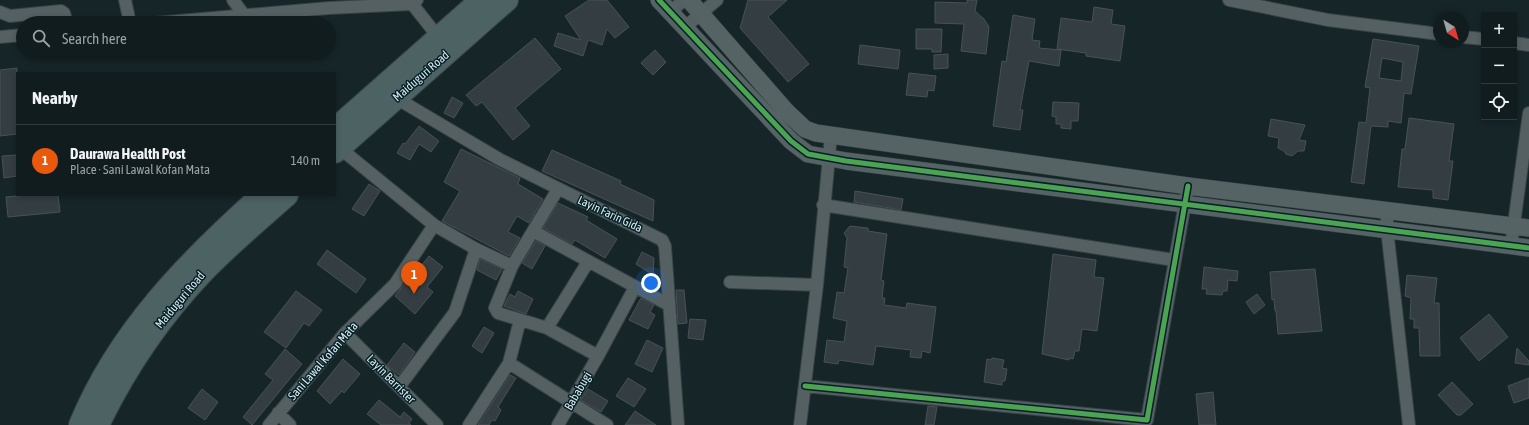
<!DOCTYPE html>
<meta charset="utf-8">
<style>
:root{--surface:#101c1e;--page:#192527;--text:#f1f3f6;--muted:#9ca1a4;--line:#303a3c;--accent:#ea580c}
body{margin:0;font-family:"Asap Condensed",sans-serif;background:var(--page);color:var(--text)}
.controls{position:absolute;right:12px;top:12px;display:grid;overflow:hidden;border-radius:0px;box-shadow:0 2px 6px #0003}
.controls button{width:36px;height:36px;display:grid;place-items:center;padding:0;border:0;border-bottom:1px solid var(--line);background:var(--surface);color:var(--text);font:20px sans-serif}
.compass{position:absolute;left:1433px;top:12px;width:36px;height:36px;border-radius:50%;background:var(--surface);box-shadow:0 2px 6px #0003;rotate:143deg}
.you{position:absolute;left:651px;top:283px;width:14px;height:14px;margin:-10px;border:3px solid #fff;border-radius:50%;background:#1a73e8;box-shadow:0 0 0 6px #1a73e833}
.badge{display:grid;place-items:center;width:26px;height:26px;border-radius:50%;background:var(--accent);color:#fff;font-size:13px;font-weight:700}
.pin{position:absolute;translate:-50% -33px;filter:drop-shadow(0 1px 2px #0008)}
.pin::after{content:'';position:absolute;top:21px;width:14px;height:12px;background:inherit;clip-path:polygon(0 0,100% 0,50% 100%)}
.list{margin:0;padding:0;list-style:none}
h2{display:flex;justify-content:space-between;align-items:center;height:52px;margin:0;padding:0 16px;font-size:17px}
h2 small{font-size:13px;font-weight:400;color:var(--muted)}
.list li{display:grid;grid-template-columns:26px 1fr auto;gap:12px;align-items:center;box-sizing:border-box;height:72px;padding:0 16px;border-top:1px solid var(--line)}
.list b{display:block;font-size:15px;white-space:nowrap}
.list p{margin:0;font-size:13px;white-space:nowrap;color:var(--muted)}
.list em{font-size:13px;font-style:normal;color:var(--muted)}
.icon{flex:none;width:22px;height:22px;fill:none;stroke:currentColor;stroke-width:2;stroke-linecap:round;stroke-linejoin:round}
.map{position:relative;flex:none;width:1529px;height:425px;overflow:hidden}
.search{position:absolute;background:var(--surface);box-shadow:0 2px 6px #0003;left:16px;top:16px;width:320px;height:44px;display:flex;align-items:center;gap:10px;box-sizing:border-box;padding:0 14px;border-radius:22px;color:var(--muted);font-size:15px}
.panel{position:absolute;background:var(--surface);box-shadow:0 2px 6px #0003;left:16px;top:72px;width:320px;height:124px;border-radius:0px}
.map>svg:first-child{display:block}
.building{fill:#343e42;stroke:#475156;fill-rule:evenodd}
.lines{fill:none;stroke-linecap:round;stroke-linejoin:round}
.street-casing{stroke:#374245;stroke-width:14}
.secondary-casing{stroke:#374245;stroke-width:18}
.highway-casing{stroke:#374245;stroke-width:24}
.street{stroke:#556062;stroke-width:12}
.secondary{stroke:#556365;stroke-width:17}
.highway{stroke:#4d6263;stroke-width:22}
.cycleway-casing{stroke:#042026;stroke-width:8}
.cycleway{stroke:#4ca352;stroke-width:5}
.labels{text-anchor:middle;stroke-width:3;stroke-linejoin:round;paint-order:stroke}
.street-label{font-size:12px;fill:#daeaee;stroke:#042026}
</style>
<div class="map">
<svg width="1529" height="425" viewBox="0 0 1529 425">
<rect width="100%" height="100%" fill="#162528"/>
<path class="building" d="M589,0H607L629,27L615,38L607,29L602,45L588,40L583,56L554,46L558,33L581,40L565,16Z
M748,0H787L768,17L809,64L788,82L740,28Z
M967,0H977L975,11L984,19L989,27L986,54L961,51L964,24L935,23V2L967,3Z
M1094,7L1113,10L1111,24L1125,26L1120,61L1086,56V53L1057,49L1061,18L1092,22Z
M1013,15L1035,19L1032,40L1040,41L1039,48L1061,50L1059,66L1029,61L1020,110H1023L1020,130L993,126L1002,61L1006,62Z
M916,29H942L941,52H932V49H916Z
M535,38L561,69L515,108L530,126L513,140L482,102L476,106L466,95Z
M1373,39L1419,46L1411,94L1404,93L1401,123L1388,121V127L1371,126L1364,184L1351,182L1359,122L1366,123L1370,88L1365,87ZM1382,58L1403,62L1401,81L1379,78Z
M860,45L900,50L898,69L858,64Z
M655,50L666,62L653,75L641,63Z
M948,54V68L934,69V55Z
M17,68V134L0,136V70Z
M909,73L936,76L934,91L928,90L927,97L906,95Z
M452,97L463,103L454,118L444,113Z
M1053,102L1079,103L1078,121H1071V129L1061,128V124H1056V117L1052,116Z
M1409,118L1454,124L1449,161H1453L1448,200L1433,198V190L1398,187L1402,149H1405Z
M1271,119L1305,125L1299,140L1306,141L1304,151H1298L1292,156L1286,154L1284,151L1278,148L1279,138L1268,136Z
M419,126L439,141L431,152L419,144L410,160L397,153L403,143L405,144Z
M461,149L520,178L518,184L543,199L529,223L517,216L508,232L520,238L509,256L442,221L460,191L444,182Z
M552,150L621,181L620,184L654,200L653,221L542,171Z
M17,155V176L4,178L2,156Z
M369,184L380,191L364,216L352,209Z
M855,191L903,199L901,210L854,202Z
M26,195H58L60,212L8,217L6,197Z
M558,203L588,217L586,220L617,239L605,258L575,240L572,244L543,228Z
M850,226L868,228V231L887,234L881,280L884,281L882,298H885L884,305L906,308L907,303L936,307L930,353L922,351L921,358L910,357L911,350L876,346L873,365L839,360L838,364L824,362L827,340L844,342L847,321L833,318L837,292L844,293L848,268L844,267L847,238L844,233Z
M536,241L545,246L532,269L522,263Z
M327,250L366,279L356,293L317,264Z
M642,252L654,258L653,275L636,264Z
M1053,254L1096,260L1094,277L1104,278L1097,331L1082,329L1079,351H1075L1073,359L1069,358V360L1042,354Z
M429,256L443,267L427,287L433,292L415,314L395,296L413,272L415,274Z
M480,259L502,269L496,280L477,270Z
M1204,267L1238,271L1237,281L1228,280L1227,291H1223L1222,295L1206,294L1207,289H1202Z
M1315,269L1322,331L1278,334L1276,311H1275L1274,299L1272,300L1270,272Z
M1407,275L1437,278L1434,303H1439L1440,356H1420L1419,328H1414V319H1410L1411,298L1405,296Z
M676,290H684L687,323L678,324Z
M296,291L322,310L309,326L304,323L286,348L264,332Z
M518,291L533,299L526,314L504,306L510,294L515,297Z
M1257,294L1265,305L1254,314L1246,302Z
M641,298L654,305L650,312L655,315L648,329L629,320Z
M1489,314L1508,337L1479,361L1460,338Z
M690,319L706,320L703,340L688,338Z
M484,327L494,333L482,353L472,346Z
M647,340L663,348L652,372L635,364Z
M404,343L415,352L399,375L387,365Z
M1517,348L1529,361V365L1515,363Z
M285,349L302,364L252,425L243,417L273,380L265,374Z
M992,358L1004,360L1002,368L1007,369L1005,381H1002V385L984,382L987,359L991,360Z
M343,359L360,374L344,393L342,391L330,404L317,391Z
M510,375L516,378L498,407L501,410L495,421L492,420L489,425H478Z
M628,378L646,389L634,407L616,396Z
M1529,378V398L1514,403L1508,386Z
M1452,382L1473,404L1461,415H1457L1438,395Z
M202,389L218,402L205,420L188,408Z
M588,389L608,401L601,412L581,400Z
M1213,392L1216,425H1199L1196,394Z
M379,400L400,417L404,412L412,419L409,423L411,425H381L367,414Z
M928,406L937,407L934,425H925Z
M635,411L656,425H625Z"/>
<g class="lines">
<defs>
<path id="street" d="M125,0L130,23
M233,0L244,15
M409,0L439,38
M1229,0L1328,20L1439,34
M0,12L10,16L61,11L64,13L67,23
M670,12L684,0
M156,23L329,8L412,4L417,0
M684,28L717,0
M0,37L23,35
M1463,37L1484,39
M1514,43L1529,45
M396,98L499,159L662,240L665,246L678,425
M336,145L434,225L476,249L512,266
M823,205L1174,260
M1387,209V229L1409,425
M533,231L558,189
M1511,246L1529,113
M730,282L817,285
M547,328L588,262
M345,333L437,425
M598,356L547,328L498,313L495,308L512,266L533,231L669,305
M509,363L607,425
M805,386L1147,420L1188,186
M399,387L455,312L476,249
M278,413L290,425
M269,425L345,333L395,284L434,225
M469,425L509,363L520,320
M558,425L598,356L635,287
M800,425L817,285L831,135"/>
<path id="secondary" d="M659,0L791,141L808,154L846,161L1529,248
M689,0L786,111L805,129L816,133L1188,186L1529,228"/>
<path id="highway" d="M335,129L481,0
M335,152L507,0
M80,425C118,332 188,261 262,195
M98,425C125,369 161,316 204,271C230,244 259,220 287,195"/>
</defs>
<use href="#street" class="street-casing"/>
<use href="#secondary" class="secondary-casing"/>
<use href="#highway" class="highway-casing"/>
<use href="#street" class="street"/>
<use href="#secondary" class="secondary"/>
<use href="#highway" class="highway"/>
<defs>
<path id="cycleway" d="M659,0L791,141L808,154L846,161L1529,248
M805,386L1147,420L1188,186"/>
</defs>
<use href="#cycleway" class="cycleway-casing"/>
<use href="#cycleway" class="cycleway"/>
</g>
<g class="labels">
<g class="street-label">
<text transform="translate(421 76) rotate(-41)" y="4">Maiduguri Road</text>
<text transform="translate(610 214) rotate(25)" y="4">Layin Farin Gida</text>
<text transform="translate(180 300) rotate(-50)" y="4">Maiduguri Road</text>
<text transform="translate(323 361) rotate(-49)" y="4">Sani Lawal Kofan Mata</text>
<text transform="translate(391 379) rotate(45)" y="4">Layin Barrister</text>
<text transform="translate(578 391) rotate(-60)" y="4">Bababugi</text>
</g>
</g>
</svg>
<div class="controls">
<button>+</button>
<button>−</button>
<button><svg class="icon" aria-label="locate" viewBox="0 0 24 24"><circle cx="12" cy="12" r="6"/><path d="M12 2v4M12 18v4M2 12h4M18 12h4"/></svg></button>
</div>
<svg class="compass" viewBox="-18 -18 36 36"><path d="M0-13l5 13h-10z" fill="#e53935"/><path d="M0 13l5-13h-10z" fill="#9ca1a4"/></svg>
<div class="you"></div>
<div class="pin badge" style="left:414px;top:294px">1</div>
<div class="search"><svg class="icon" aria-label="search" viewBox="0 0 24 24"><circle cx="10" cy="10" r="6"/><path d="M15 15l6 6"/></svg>Search here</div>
<section class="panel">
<h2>Nearby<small></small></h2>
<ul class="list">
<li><span class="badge">1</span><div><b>Daurawa Health Post</b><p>Place · Sani Lawal Kofan Mata</p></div><em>140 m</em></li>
</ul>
</section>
</div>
